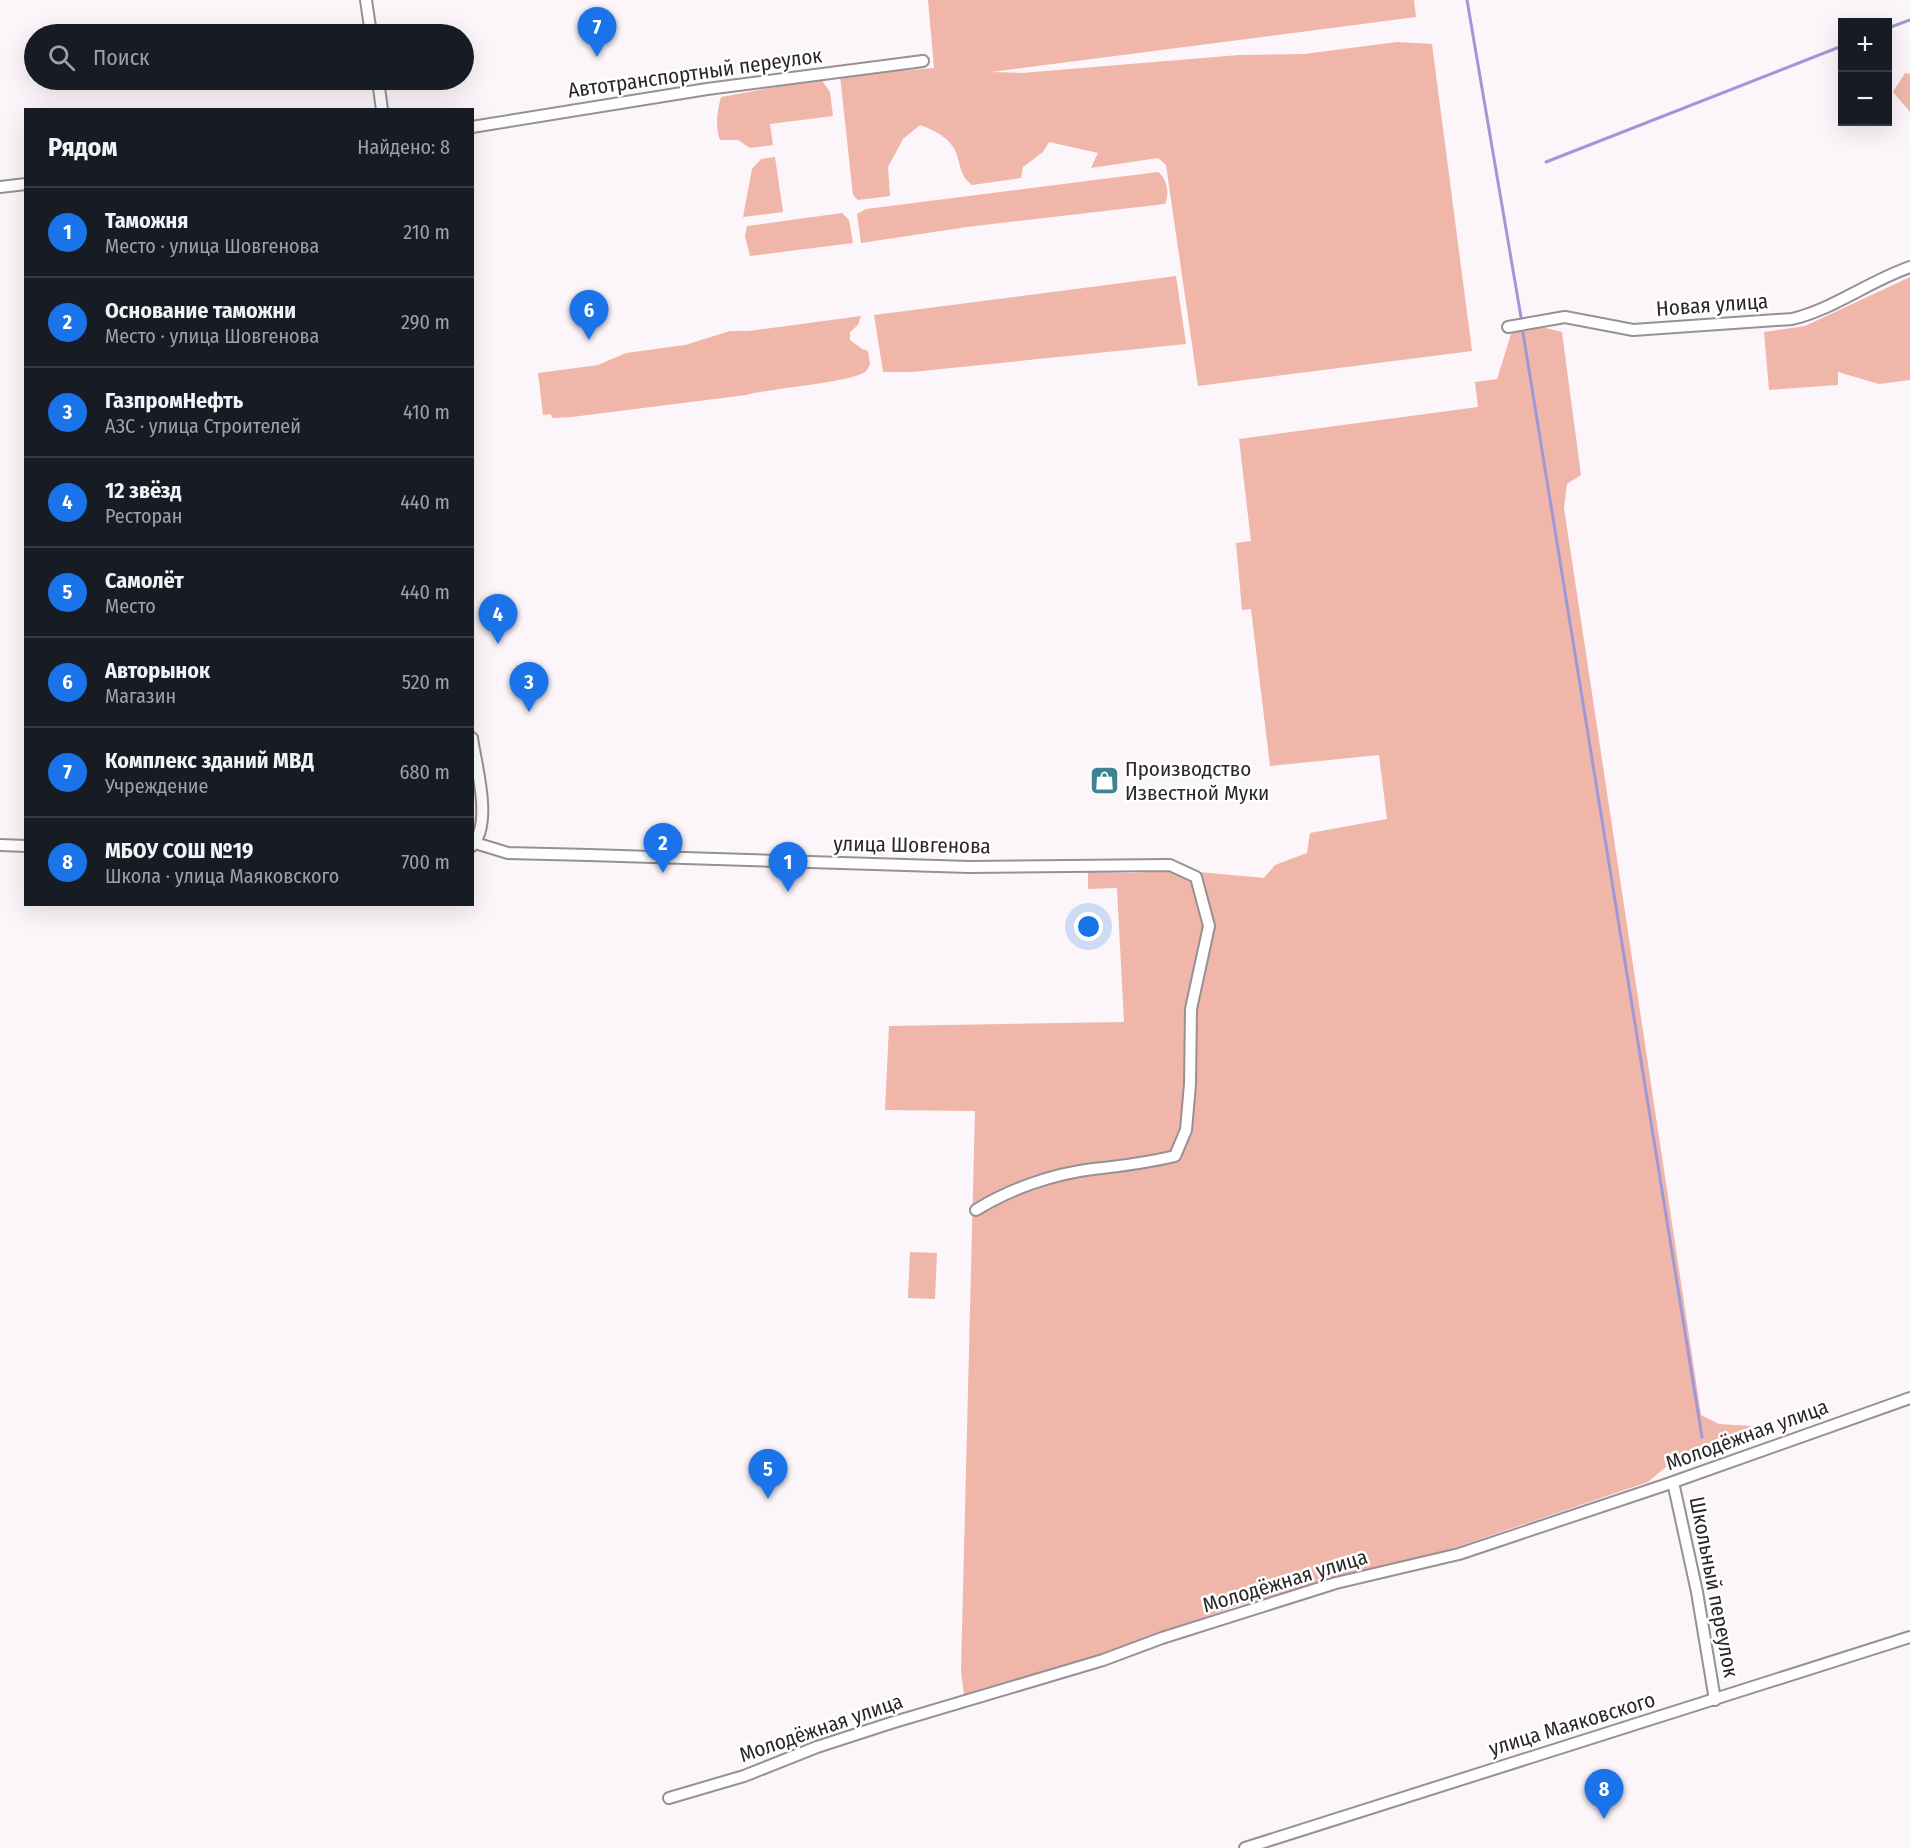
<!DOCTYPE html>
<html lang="ru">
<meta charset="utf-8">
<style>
:root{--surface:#171b24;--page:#20242c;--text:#f1f3f6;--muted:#9ea1a6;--line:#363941;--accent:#1a73e8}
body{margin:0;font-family:"Fira Sans Condensed",sans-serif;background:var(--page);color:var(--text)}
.controls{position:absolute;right:18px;top:18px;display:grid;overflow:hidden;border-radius:0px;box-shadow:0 6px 24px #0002}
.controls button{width:54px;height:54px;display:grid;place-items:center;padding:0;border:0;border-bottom:2px solid var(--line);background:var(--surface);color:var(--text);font:30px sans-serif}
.you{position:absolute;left:1089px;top:927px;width:21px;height:21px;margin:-15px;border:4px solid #fff;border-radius:50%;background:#1a73e8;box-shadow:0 0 0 9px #1a73e833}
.badge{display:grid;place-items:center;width:39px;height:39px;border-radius:50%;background:var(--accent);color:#fff;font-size:20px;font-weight:700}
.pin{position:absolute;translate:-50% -50px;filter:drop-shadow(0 2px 3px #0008)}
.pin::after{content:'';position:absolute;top:32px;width:21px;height:18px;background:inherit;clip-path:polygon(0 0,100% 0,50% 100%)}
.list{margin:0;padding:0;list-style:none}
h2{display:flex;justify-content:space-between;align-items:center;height:78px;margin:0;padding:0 24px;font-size:26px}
h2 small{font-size:20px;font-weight:400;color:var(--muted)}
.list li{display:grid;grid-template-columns:39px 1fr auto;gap:18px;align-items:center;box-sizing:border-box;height:90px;padding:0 24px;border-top:2px solid var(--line)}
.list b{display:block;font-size:22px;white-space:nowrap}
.list p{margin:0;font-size:20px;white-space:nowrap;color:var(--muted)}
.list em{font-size:20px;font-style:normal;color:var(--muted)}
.icon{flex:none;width:33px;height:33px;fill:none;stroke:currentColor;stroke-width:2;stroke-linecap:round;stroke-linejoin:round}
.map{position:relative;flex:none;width:1910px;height:1848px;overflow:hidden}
.search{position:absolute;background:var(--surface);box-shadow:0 6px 24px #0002;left:24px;top:24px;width:450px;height:66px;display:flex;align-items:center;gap:15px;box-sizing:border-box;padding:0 21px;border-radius:33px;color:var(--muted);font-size:22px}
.panel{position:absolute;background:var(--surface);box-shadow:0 6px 24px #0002;left:24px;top:108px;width:450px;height:798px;border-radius:0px}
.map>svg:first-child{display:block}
.green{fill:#f0b6aa}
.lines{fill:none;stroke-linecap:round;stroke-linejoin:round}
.stream{stroke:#a097d6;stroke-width:3}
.minor-casing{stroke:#979094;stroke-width:14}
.minor{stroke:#fff;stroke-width:10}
.labels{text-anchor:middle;stroke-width:5;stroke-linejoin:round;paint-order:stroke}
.street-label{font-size:21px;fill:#2a2729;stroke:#fff}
.poi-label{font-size:21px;fill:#2a2729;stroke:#fff;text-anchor:start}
</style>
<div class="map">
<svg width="1910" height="1848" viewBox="0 0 1910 1848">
<rect width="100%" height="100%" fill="#fcf5f9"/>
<path class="green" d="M928,0H1414L1416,17L991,72L1022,73L1239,55L1304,54L1397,42L1432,44L1472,351L1198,386L1166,165L1158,158L1091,168L1098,153L1049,142L1043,152L1023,167L1021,178L972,185C959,175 961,164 955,150C948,137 934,130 920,125L903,139L888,167L890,196L858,200L853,195L840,76L934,68Z
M1905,73L1910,74V112L1893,92Z
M821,79L830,92L833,116L770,124L773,145L750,148L738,140H720C715,126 717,111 721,97Z
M775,157L783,212L743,217L752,169L761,159Z
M1158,172C1167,178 1170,194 1165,204L967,227L861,243L857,214L866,209Z
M842,213L849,220L853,243L750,256L745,236L747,226Z
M1176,276L1186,344L912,372H883L874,315Z
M1910,277V380L1879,384L1838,372V385L1769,390L1764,332L1805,326Z
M861,316L858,325L850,332V340L862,349L868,351L870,364C869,367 867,370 865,372C849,383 771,388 746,395L572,417L552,418L551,414L543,415L538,373L598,365L626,353L685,345L730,331H748Z
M1538,326L1562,332L1581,475L1567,484L1564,508L1701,1415L1719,1424L1752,1426L1666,1467L1648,1482L1442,1552L1236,1606L1103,1654L964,1695L961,1671L975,1111L885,1110L889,1026L1124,1022L1117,888L1088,889V872L1132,873L1177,870L1264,878L1275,865L1307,853L1310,833L1387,819L1379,755L1270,766L1251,609L1242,610L1236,543L1251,541L1239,439L1478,407L1475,382L1497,379L1512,331Z
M910,1252L937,1253L935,1299L908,1298Z"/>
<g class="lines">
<path class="stream" d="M1467,0L1521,317
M1888,28L1910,20
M1546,162L1842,46
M1523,333L1702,1437"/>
<defs>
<path id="minor" d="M366,0L371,34
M378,80L382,110
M472,127L707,89L923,61
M0,187L26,184
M1508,327L1565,317L1633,330L1792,319C1834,309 1869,281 1910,267
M472,738C476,766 493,823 472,846
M475,843L508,853L589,855L969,867L1170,865L1196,877L1209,926L1191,1009L1190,1084L1186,1130L1175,1156C1147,1163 1121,1166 1093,1169C1052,1174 1010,1189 976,1210
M0,845L26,846
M1673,1482L1697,1592L1715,1700
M669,1798L744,1776L817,1747L891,1723L1103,1660L1162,1638L1336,1583L1459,1554L1662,1486L1910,1398
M1245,1848L1910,1637"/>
</defs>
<use href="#minor" class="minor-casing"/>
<use href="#minor" class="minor"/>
</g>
<defs>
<symbol id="shop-square" viewBox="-11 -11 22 22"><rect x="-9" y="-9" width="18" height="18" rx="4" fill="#3f8392" stroke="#fff"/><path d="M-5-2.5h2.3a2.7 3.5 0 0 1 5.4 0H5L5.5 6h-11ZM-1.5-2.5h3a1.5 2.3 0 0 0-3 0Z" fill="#fff"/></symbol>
</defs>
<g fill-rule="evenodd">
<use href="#shop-square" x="1088" y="764" width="33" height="33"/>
</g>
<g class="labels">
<g class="street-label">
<text transform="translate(695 73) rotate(-8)" y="7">Автотранспортный переулок</text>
<text transform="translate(1712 305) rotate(-4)" y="7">Новая улица</text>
<text transform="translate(912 845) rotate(1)" y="7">улица Шовгенова</text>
<text transform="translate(1747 1435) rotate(-20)" y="7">Молодёжная улица</text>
<text transform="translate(1285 1581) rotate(-17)" y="7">Молодёжная улица</text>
<text transform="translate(1714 1587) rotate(79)" y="7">Школьный переулок</text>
<text transform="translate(1572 1724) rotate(-17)" y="7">улица Маяковского</text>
<text transform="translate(821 1728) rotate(-19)" y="7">Молодёжная улица</text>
</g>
<g class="poi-label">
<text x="1125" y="776">Производство<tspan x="1125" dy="24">Известной Муки</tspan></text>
</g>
</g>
</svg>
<div class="controls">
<button>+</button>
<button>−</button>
</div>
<div class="you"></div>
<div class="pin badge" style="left:788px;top:892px">1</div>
<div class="pin badge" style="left:663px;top:873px">2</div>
<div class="pin badge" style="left:529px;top:712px">3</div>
<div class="pin badge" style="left:498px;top:644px">4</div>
<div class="pin badge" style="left:768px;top:1499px">5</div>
<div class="pin badge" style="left:589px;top:340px">6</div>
<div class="pin badge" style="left:597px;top:57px">7</div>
<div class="pin badge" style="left:1604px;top:1819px">8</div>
<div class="search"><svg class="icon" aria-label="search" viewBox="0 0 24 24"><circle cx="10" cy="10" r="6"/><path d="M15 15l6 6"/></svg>Поиск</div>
<section class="panel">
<h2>Рядом<small>Найдено: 8</small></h2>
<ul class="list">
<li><span class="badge">1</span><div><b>Таможня</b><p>Место · улица Шовгенова</p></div><em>210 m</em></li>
<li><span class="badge">2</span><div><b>Основание таможни</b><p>Место · улица Шовгенова</p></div><em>290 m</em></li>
<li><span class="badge">3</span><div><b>ГазпромНефть</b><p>АЗС · улица Строителей</p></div><em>410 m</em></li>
<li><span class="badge">4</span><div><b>12 звёзд</b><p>Ресторан</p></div><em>440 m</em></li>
<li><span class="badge">5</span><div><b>Самолёт</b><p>Место</p></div><em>440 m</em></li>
<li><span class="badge">6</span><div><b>Авторынок</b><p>Магазин</p></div><em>520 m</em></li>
<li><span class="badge">7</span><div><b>Комплекс зданий МВД</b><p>Учреждение</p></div><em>680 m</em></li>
<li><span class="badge">8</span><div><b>МБОУ СОШ №19</b><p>Школа · улица Маяковского</p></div><em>700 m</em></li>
</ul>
</section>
</div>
